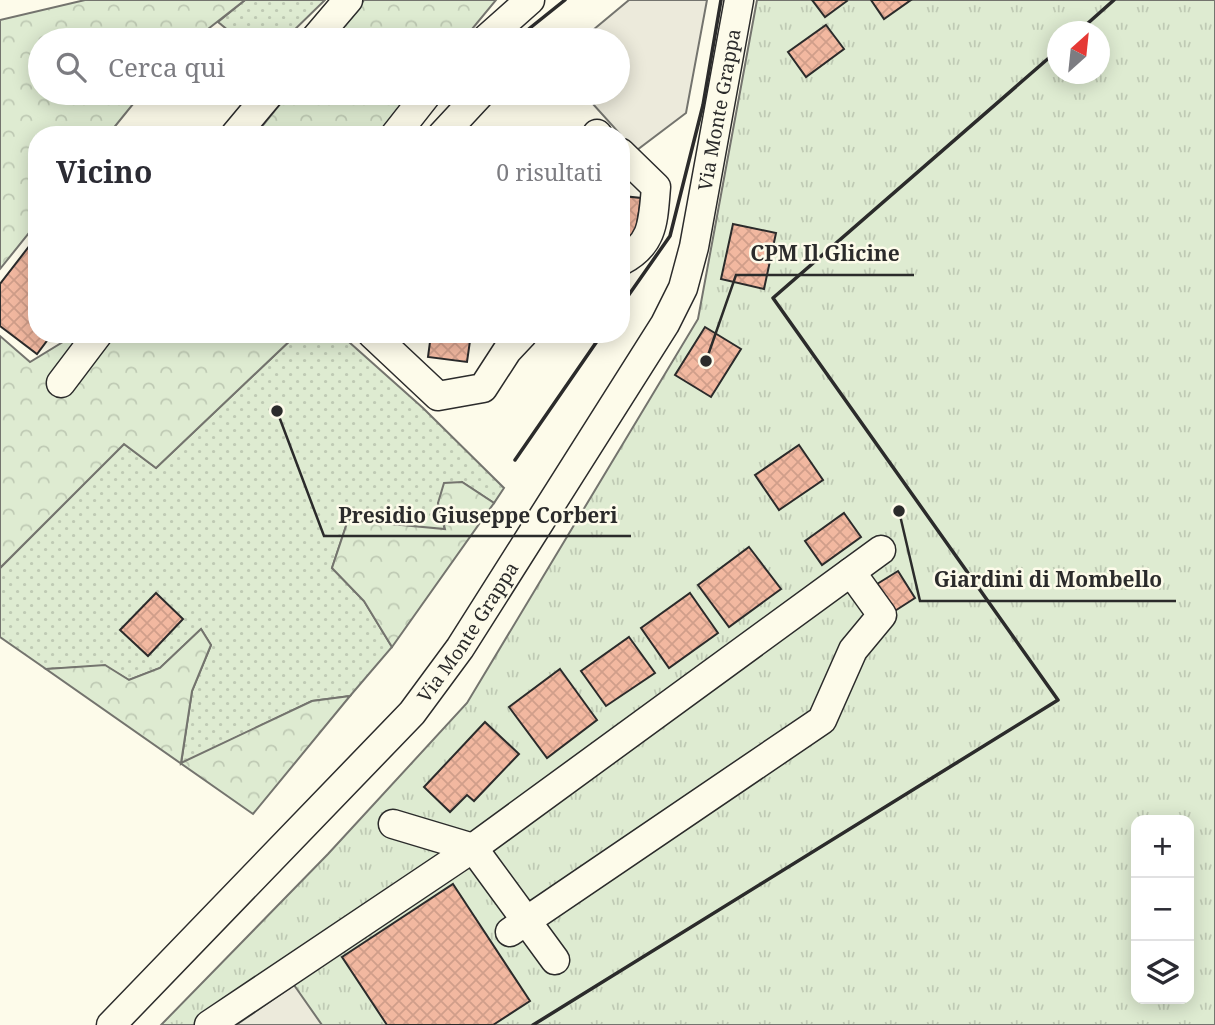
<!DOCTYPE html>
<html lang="it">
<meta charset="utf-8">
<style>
:root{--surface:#fff;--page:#f2f2f3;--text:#2b2b33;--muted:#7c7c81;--line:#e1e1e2}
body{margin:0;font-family:"Noto Serif",serif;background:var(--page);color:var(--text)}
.controls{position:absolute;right:21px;bottom:21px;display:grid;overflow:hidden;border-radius:14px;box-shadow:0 4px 18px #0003}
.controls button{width:63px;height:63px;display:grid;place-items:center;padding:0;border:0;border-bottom:2px solid var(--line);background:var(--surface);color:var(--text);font:35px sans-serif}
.compass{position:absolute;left:1047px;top:21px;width:63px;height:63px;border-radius:50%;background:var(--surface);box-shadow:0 4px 18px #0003;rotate:27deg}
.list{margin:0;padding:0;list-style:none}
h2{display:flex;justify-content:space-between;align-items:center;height:91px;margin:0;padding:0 28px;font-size:30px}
h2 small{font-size:23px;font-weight:400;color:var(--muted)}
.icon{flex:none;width:38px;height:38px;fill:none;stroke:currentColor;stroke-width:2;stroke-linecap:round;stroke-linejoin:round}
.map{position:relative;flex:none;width:1215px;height:1025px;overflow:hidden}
.search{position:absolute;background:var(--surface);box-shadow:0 4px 18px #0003;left:28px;top:28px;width:602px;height:77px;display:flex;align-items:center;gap:18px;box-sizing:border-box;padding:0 24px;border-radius:38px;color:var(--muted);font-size:26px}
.panel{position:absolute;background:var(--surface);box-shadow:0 4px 18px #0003;left:28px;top:126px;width:602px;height:217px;border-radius:28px}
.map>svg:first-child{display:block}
.grass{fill:url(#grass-dots);stroke:#74746e;stroke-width:2}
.forest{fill:url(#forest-crowns);stroke:#74746e;stroke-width:2}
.park{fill:url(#park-tufts);stroke:#74746e;stroke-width:2;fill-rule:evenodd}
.parking{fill:#eceadb;stroke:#74746e;stroke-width:2}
.building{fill:url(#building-cross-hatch);stroke:#2b2b2b;stroke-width:2}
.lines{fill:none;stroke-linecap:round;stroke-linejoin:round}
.minor-casing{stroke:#2b2b2b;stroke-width:31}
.minor{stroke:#fdfbea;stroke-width:28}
.wall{stroke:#2b2b2b;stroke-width:3.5}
.labels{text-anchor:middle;stroke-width:5;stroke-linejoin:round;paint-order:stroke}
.street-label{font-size:19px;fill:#2b2b2b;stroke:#fdfbea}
.leader{fill:none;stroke:#2b2b2b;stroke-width:2.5}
.callout-dot{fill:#2b2b2b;stroke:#fdfbea;stroke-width:2.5}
.callout-label{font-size:21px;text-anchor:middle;font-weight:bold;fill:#2b2b2b;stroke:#fdfbea;stroke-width:5;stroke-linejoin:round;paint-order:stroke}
</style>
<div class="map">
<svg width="1215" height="1025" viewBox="0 0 1215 1025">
<defs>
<pattern id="grass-dots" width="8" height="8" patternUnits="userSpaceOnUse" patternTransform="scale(1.75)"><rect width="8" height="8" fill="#deebd1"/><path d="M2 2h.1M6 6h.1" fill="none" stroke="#bfcab4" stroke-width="1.8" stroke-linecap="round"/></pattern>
<pattern id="forest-crowns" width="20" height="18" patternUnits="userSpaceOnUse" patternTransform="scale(1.75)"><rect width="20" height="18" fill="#deebd1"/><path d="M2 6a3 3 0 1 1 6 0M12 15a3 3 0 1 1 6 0" fill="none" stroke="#bfcab4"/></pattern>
<pattern id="park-tufts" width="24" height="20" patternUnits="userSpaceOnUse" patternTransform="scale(1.75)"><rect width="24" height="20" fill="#deebd1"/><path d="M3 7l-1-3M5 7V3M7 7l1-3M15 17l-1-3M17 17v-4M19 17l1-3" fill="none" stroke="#bfcab4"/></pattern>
<pattern id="building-cross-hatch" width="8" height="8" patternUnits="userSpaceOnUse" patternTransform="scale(1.75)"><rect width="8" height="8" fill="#f2b8a0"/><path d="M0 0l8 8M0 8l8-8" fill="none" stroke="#d09e8a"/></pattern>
</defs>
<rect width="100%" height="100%" fill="#fdfbea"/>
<path class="grass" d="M245,0H325L284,40H240L218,22Z
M297,334H340L423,408L504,488L494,503L462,482L438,503L445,530L348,520L332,568L364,601L392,647L350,696L312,701L181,764L192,691L211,645L201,629L160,668L129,680L105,666L46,669L0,637V568L124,444L156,468Z"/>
<path class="forest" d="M85,0H245L194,40H40V93H142L108,135H37V223L0,269V20Z
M364,0H496L463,40H331Z
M289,93H420L385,135H255Z
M76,334H297L156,468L124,444L0,568V336L30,362Z
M462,482L494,503L392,647L364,601L332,568L348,520L445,529L438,503L444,483Z
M201,629L211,645L192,691L181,763L312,701L350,696L253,814L46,669L105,665L129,680L160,668Z"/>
<path class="park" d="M757,0H1215V1025H161L328,854L467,703L698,319ZM1058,32H1100V74H1058ZM1136,820H1189V999H1136Z"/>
<path class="parking" d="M629,0H707L686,113L633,153L621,135L583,93H618V40H581Z
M294,985L322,1025H236Z"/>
<path class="building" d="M812,0H846L847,1L825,17Z
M871,0H911L884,19Z
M826,25L844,49L806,77L788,52Z
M621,182L624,183L623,196L641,198L635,237L621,235Z
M733,224L776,233L764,289L721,279Z
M37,236V334H52L37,354L0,326V284Z
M705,327L741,349L711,397L675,375Z
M420,334H471L467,362L428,357L430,342L419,341Z
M799,445L823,480L779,510L755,475Z
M844,513L861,537L822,565L805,541Z
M749,547L781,589L729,627L698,585Z
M898,571L915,598L887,616L869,589Z
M156,593L183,619L148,656L120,630Z
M690,593L718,633L669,668L641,628Z
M629,637L655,673L606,706L581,671Z
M560,669L597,720L547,758L509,707Z
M485,722L519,754L474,801L467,795L450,812L424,787Z
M453,884L530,1001L493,1025H387L342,957Z"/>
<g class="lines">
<defs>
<g id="minor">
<path d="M314,40L348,0"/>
<path d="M485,40L530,0"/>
<path d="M597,134L598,135"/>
<path d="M235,135L270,93"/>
<path d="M395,135L428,93"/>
<path d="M442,135L481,93"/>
<path d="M621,153L656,187C653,221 654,244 621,261"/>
<path d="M372,334L438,396L483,388L507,351L523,334"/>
<path d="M61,383L98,334"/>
<path d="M393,824L473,848L555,960"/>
<path d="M510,932L822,720L853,650L882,615L851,572"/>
<path id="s1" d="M111,1025L412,713L460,648L665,324L683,288L694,247L739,0"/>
<path d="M209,1025L473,848L881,550"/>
</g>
</defs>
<use href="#minor" class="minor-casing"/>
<use href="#minor" class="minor"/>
<path class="wall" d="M1078,32L1114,0
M515,40L565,0
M621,306L670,236L703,105L721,0
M515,460L602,334
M533,1025L1058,700L773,298L1058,50"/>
</g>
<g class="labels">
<g class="street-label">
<text dy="7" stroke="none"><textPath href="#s1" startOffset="1120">Via Monte Grappa</textPath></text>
<text dy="7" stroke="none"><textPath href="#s1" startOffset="532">Via Monte Grappa</textPath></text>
</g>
</g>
<path class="leader" d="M706 361L736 275H914M277 411L324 536H631M899 511L920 601H1176"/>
<g class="callout-dot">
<circle cx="706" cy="361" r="7"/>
<circle cx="277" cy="411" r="7"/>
<circle cx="899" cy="511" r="7"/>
</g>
<g class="callout-label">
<text x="825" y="261">CPM Il Glicine</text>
<text x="478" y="523">Presidio Giuseppe Corberi</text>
<text x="1048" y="587">Giardini di Mombello</text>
</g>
</svg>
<div class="controls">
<button>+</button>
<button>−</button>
<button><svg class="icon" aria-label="layers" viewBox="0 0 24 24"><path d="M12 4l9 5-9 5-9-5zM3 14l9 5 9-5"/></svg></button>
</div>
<svg class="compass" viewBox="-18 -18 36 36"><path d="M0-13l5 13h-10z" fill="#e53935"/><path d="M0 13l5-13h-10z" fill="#7c7c81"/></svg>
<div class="search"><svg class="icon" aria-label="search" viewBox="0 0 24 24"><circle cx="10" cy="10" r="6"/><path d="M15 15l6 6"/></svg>Cerca qui</div>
<section class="panel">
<h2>Vicino<small>0 risultati</small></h2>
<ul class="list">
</ul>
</section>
</div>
